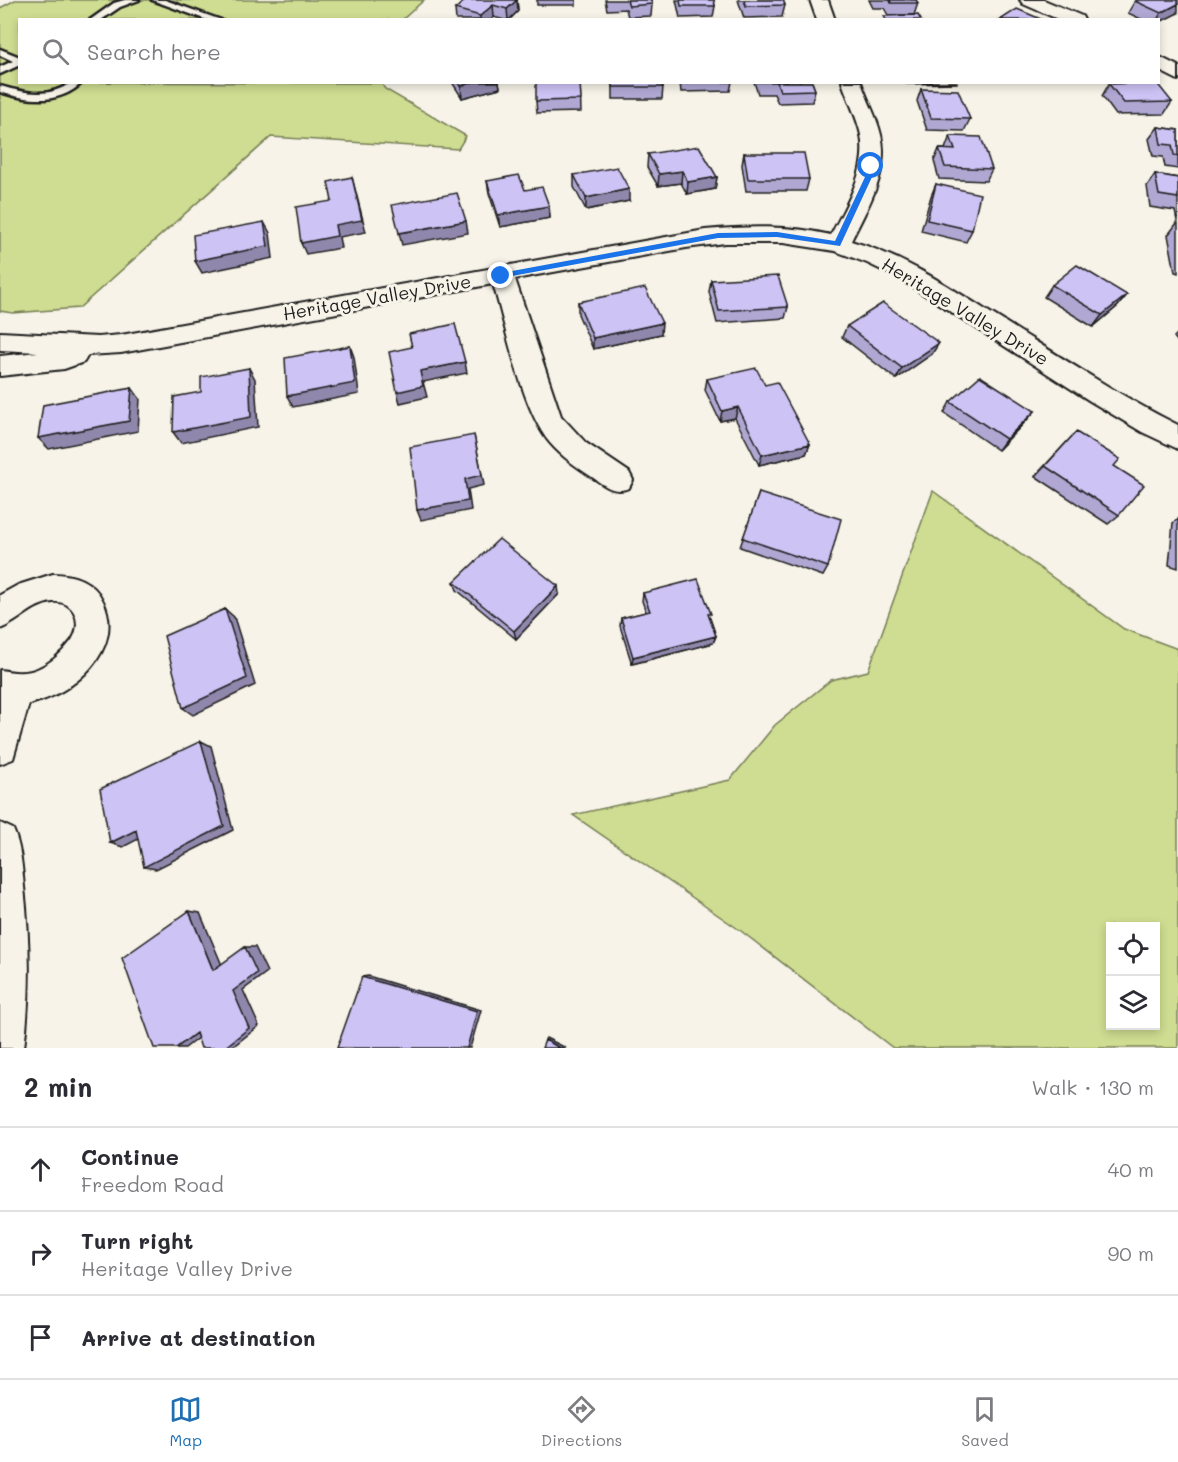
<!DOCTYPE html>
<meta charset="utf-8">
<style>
:root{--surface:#fff;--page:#f2f2f3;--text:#2b2b33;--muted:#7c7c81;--line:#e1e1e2;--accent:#1f6fb2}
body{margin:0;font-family:Mali,sans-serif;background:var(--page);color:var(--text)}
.controls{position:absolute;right:18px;bottom:18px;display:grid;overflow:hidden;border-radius:0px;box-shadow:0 3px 9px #0003}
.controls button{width:54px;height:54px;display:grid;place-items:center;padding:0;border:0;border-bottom:2px solid var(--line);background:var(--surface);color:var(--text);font:30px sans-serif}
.stop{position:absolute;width:18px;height:18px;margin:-14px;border:4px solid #1a73e8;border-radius:50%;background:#fff}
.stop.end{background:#1a73e8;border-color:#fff;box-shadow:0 2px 6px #0008}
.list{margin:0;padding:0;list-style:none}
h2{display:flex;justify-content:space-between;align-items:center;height:78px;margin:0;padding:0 24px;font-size:26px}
h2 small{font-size:20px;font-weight:400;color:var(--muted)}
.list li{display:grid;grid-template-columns:39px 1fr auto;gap:18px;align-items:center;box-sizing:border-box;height:84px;padding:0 24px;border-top:2px solid var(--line)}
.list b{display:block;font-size:22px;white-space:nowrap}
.list p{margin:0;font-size:20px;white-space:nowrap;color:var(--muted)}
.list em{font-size:20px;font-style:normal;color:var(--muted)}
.icon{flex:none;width:33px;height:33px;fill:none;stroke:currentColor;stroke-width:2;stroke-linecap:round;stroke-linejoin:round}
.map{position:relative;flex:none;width:1178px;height:1048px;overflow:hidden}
.search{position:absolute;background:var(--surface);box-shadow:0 3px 9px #0003;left:18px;right:18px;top:18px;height:66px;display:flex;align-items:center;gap:15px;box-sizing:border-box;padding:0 21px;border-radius:0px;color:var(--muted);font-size:22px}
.sheet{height:330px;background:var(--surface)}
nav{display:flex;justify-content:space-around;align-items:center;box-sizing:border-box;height:84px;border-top:2px solid var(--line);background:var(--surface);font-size:16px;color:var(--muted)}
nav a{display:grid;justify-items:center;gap:3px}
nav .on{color:var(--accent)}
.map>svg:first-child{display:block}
.green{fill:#cedd91;stroke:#757c56;stroke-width:1.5;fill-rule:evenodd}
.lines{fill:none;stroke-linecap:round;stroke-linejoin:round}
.lane-casing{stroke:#1c1c1c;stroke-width:5}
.street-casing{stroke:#1c1c1c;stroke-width:4}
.lane{fill:#f7f3e8;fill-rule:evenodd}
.street{fill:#f7f3e8;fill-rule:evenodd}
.wall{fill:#b0a8d3;stroke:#1c1c1c;stroke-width:1.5}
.shaded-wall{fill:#9088ac;stroke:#1c1c1c;stroke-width:1.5}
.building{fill:#cdc3f5;stroke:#1c1c1c;stroke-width:1.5}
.route{fill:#1a73e8}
.labels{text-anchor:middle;stroke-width:6;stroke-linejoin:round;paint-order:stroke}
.street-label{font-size:18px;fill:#1c1c1c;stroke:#f7f3e8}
</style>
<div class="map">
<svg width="1178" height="1048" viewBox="0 0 1178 1048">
<rect width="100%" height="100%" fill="#f7f3e8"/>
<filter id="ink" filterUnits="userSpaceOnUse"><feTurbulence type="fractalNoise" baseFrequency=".0167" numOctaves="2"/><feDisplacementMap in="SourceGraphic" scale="12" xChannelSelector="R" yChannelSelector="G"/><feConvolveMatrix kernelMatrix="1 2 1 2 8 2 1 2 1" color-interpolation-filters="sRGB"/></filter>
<g filter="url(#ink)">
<path class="green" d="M15,0H424L402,20H20V82L381,83L385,89L466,136L458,149L271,137L79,308L13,313L0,311V8Z
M933,491L1124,629L1178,649V1048H893L741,931L573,815L730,780L775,725L831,680L868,671ZM1110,926H1156V1026H1110Z"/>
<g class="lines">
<defs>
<path id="lane" d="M125,0H139L120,7L101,20H90L114,3Z
M152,0H165L221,20H207Z
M0,49L20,57V65L0,74V67L13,61L0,55Z
M72,82H83C59,105 29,101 0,92V86C26,93 48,99 72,82Z"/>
<path id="street" d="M810,0H828L835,20H817Z
M1020,0H1044L1082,16L1084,20H1060L1023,4Z
M1158,56L1178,66V80L1158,70Z
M842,82H861C867,100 877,117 881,135C890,172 867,208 851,241C902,256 945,284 989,312C1052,351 1112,392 1178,425V449L1142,432L1090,401L900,279L867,263L835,251L783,243H725L686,248L515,279L561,416L586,443L629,472L633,480L629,488C614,494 605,486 592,477C577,467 562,457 550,443C522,410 506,327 493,284L121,353L88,355L84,362L64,369L0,376V356L38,352L0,350V332L98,337L121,335L705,230C747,226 789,225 831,235C846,205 868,171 861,135C857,117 848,100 842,82Z
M53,574C74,574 94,581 103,601C126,649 73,695 29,704L13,759L0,764V670C12,672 25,674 37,669C50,664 63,652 72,640C83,623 75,600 53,602C32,604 19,622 0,629V595L18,585Z
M0,823L13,829C21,847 22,867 24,887C30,941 31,994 24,1048H0Z"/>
</defs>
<use href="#lane" class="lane-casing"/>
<use href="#street" class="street-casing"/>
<use href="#lane" class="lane"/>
<use href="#street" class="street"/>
</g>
<path class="wall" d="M517,0L518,11L509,20H504L494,17L491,20H456L455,9Z
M537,0H576V5H537Z
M605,0H651L652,4L651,16L628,17L626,9L607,10Z
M676,0H714L715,6L713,17L680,18Z
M738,0H783L785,5L782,17L744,18Z
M869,0H916L918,3L914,15H888L884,8H873Z
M1135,1L1178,13L1158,20H1143L1128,13Z
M452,82H499L500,88L462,98Z
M580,82L581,112L537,113L536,101Z
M613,82L663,87L662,99H613Z
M680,82H732L730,91L681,92Z
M754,82H812L815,90L812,102L778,103L774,94H758Z
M906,82H957V83L907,84Z
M1109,84L1172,102L1164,114L1116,115L1102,96Z
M921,89L970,119L964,131L927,130L917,101Z
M1158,127L1178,130V169L1165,167L1163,157L1153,156L1149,139Z
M950,136L992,169L986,181L939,179L934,161L939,149H945Z
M744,153L809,179L806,191H746L742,165Z
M648,154L717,177L715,189L687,194L681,183L658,186L647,167Z
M1155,174L1178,178V221H1177L1175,211L1150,207L1147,186Z
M574,175L629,201L586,210L574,187Z
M487,181L525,190L549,206L550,218L500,227L489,193Z
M936,184L972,230L966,242L921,231L931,196Z
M1177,223H1178V273L1175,272L1168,235Z
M711,280L788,307L785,318L717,323L709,292Z
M1052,285L1127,295L1118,306L1093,327L1044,297Z
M578,302L661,334L593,349L578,314Z
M847,326L932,354L896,379L842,337Z
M1178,333V342L1174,337Z
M707,379L765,385L810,444L806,454L759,465L735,418L720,421L705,390Z
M950,402L1035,411L1026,421L998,450L944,413Z
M1076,432L1114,466L1119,515L1108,524L1035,476Z
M759,493L828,567L823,576L740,547Z
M1178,519V568L1169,565L1173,523Z
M454,582L559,594L516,639L457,590Z
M643,593L710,618L716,636L713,643L632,664L620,626L621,618L646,612L642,601Z"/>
<path class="shaded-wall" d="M517,0L518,11L509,20H508L507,9Z
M1178,4V13L1158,23V20H1157L1161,13Z
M493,5L494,17L491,20H480V16Z
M473,82H499L500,88L462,98L461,86Z
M682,171L681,183L658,186L659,174Z
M352,177L366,232L339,237L341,248L306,254L301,243L335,225Z
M717,177L715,189L687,194L688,182Z
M629,189V201L586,210V198Z
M549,206L550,218L500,227L498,215Z
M466,221L468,233L402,245L399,233Z
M264,222L270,233L273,258L202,273L195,261Z
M1127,295L1118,306L1093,327L1102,315Z
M662,323L661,334L593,349V338Z
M939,343L932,354L896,379L902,368Z
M350,346L354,357L359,394L293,407L287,396Z
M465,362L467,373L423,382L427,397L400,403L397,392L420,371Z
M249,368L255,379L258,427L181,443L173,432Z
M132,388L140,399L138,431L49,449L38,438Z
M738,407L735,418L720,421L722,411Z
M1035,411L1026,421L998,450L1006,439Z
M474,435L484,485L468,489L471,510L421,520L417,510L465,479Z
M810,444L806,454L759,465L762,455Z
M558,586L559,594L516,639L514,631Z
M225,609L234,617L255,685L193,715L183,708Z
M716,636L713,643L632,664L633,657Z
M201,741L211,746L233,830L156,869L144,867Z
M136,830L148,834L123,847L110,843Z
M189,911L200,913L224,970H213Z
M245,947H255L267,972L243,990L259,1026L231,1048H224L233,991Z
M368,976L481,1010L470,1048H467L362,977Z
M207,1031L185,1048H176L196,1033Z
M546,1038L566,1048H560L545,1040Z"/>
<path class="building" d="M466,0H517L507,9L493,5L480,16L455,9Z
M627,0H651L652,4L629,6Z
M680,0H714L715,6H681Z
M744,0H783L785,5L746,6Z
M890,0H916L918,3H891Z
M1138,0H1178V4L1161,13L1135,1Z
M1017,9L1043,20H1000Z
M918,15L921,20H886L884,16Z
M458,82H473L461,86Z
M536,82H580L581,100L536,101Z
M613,82H662L663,87H613Z
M777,82H812L815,90L780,91Z
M1156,82L1172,102L1124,103L1109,84Z
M921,89L958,90L970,119L931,118Z
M1158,127L1178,130V156L1174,155L1172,145L1161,144Z
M950,136L981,137L992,169L945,167L939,149L955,150Z
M699,146L717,177L688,182L682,171L659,174L648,154Z
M744,153H804L809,179H748Z
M617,167L629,189L586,198L574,175Z
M1155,174L1178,178V198L1159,195Z
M519,175L525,190L542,187L549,206L498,215L487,181Z
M352,177L362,220L335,225L337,236L301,243L296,207L332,201L328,182Z
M936,184L980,194L972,230L927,220Z
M457,193L466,221L399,233L392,205Z
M264,222L268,246L195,261L193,235Z
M1077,265L1127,295L1102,315L1052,285Z
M778,276L788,307L719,311L711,280Z
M645,288L662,323L593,338L578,302Z
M883,303L939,343L902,368L847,326Z
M455,324L465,362L420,371L423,386L397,392L389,352L412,347L409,334Z
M350,346L355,383L287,396L285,358Z
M249,368L251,417L173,432L174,397L201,392V377Z
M756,368L765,385L777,382L810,444L762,455L738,407L722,411L707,379Z
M980,376L1035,411L1006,439L950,402Z
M132,388L129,421L38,438L43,405Z
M1076,432L1120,459L1114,466L1144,485L1119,515L1045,466Z
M474,435L482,475L465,479L468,501L417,510L410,447Z
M759,493L841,519L828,567L743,538Z
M499,539L558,586L514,631L454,582Z
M698,579L711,614H708L716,636L633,657L621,618L650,611L643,593Z
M225,609L247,678L183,708L164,636Z
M201,741L224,826L144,867L136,830L110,843L100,789Z
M189,911L213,970L245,947L257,973L233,991L249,1028L224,1048H201L196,1033L176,1048H154L122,958Z
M362,977L477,1011L467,1048H337Z
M545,1040L560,1048H542Z"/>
</g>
<path class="route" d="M871,164L875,166L872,177L840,246L777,237L718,238L501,278L498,276L501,273L718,233L777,232L835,241L865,177L868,166Z"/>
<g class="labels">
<g class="street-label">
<text transform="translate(377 298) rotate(-10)" y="6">Heritage Valley Drive</text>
<text transform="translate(965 312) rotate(31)" y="6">Heritage Valley Drive</text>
</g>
</g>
</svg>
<div class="controls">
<button><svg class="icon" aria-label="locate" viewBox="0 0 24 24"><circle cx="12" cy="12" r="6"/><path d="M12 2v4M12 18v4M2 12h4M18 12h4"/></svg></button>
<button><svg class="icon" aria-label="layers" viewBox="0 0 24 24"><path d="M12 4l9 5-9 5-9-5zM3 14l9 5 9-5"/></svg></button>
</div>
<div class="stop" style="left:871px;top:166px"></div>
<div class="stop end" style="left:501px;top:276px"></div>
<div class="search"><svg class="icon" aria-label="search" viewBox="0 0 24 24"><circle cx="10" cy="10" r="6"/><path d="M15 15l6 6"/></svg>Search here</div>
</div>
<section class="sheet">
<h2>2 min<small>Walk · 130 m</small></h2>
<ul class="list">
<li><svg class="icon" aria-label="ahead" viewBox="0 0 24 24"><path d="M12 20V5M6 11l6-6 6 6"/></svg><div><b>Continue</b><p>Freedom Road</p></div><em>40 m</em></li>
<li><svg class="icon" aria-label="right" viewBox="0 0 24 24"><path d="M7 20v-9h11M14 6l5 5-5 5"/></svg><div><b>Turn right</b><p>Heritage Valley Drive</p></div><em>90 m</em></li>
<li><svg class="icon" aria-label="arrive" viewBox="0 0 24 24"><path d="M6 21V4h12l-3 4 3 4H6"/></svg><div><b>Arrive at destination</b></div></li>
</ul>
</section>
<nav>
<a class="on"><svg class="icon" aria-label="map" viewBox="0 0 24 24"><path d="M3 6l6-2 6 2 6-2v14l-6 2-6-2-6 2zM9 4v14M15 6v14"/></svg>Map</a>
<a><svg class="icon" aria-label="directions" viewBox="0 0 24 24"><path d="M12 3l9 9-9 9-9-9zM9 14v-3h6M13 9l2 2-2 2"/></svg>Directions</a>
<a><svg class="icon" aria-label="saved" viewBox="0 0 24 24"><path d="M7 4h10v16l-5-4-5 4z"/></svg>Saved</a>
</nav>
